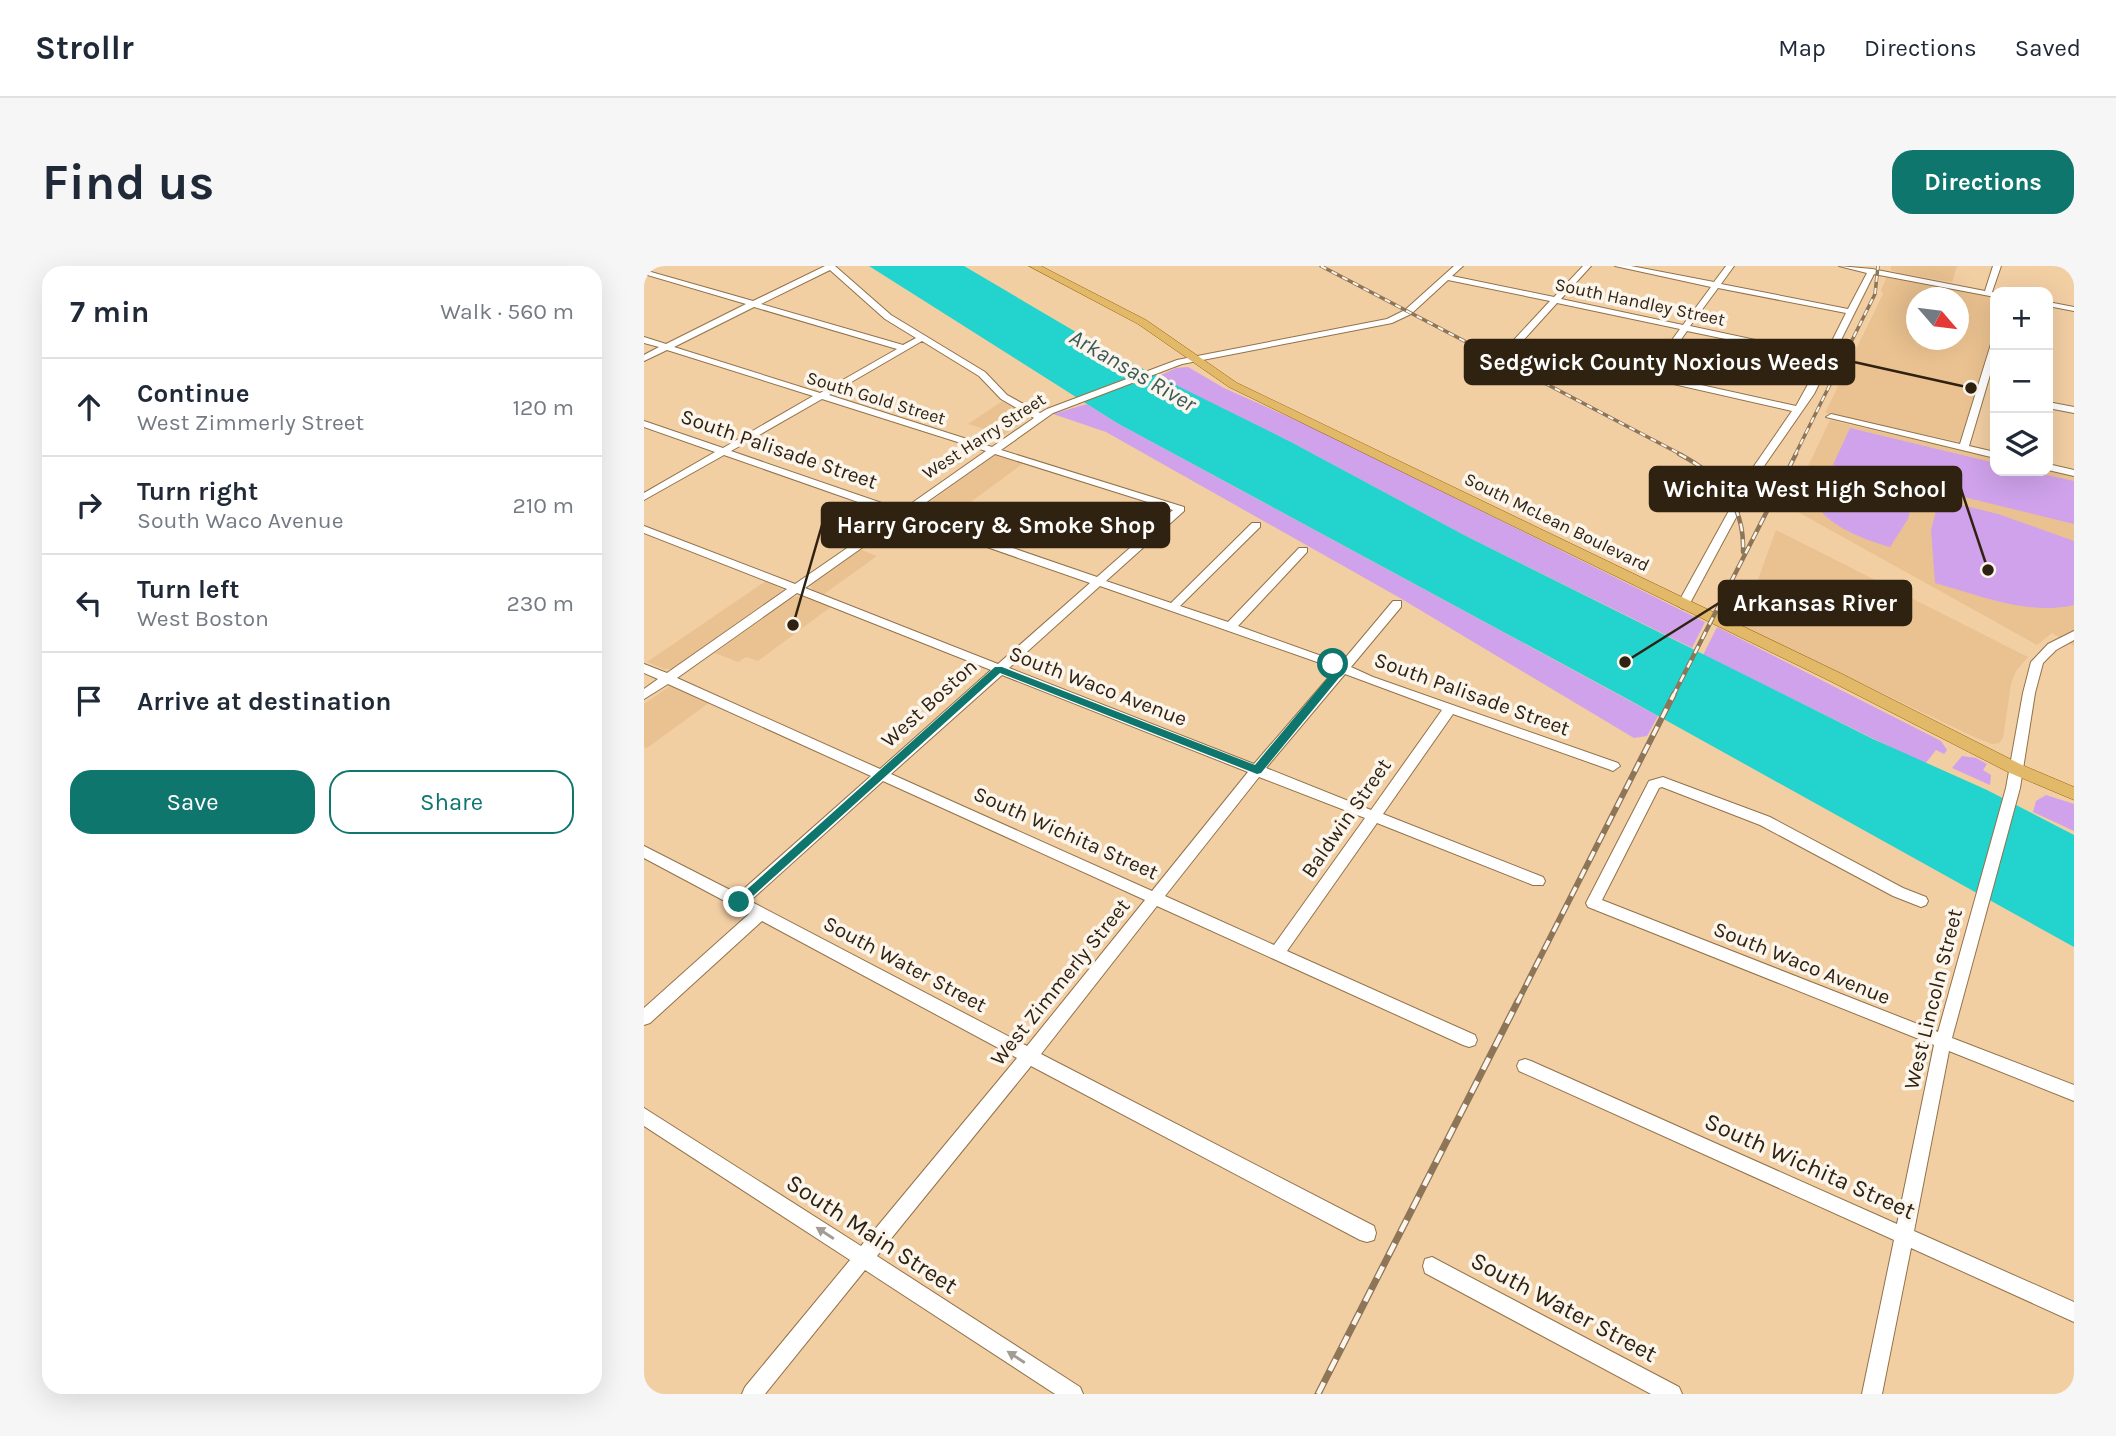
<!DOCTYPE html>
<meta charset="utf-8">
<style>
:root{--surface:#fff;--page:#f6f6f7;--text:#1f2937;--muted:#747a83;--line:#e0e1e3;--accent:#0f766e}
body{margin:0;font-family:Karla,sans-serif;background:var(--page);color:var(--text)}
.controls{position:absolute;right:21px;top:21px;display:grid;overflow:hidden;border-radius:14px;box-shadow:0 7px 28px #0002}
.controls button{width:63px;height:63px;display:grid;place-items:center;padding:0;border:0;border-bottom:2px solid var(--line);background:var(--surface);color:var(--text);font:35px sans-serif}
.compass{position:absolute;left:1262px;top:21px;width:63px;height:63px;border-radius:50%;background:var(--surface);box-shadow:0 7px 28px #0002;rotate:118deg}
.stop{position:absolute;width:21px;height:21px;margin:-16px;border:5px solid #0f766e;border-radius:50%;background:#fff}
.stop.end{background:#0f766e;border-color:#fff;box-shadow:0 2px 7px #0008}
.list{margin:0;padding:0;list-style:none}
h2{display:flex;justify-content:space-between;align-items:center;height:91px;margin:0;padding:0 28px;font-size:30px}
h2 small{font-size:23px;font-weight:400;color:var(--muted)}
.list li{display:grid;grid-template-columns:46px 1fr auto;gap:21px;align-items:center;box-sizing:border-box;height:98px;padding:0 28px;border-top:2px solid var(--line)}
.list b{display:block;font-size:26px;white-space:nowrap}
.list p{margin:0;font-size:23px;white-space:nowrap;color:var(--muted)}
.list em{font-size:23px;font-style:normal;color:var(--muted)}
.actions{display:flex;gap:14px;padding:21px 28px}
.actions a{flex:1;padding:16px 0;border:2px solid var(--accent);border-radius:21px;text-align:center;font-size:24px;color:var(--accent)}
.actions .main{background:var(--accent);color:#fff}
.icon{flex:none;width:38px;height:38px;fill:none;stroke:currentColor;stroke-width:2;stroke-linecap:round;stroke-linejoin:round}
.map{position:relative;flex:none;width:1430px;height:1128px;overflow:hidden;border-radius:21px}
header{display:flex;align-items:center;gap:42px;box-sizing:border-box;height:98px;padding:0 35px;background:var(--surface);border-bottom:2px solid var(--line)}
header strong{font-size:33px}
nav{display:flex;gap:38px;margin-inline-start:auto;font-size:24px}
.intro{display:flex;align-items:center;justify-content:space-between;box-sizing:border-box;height:168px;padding:0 42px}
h1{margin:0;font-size:49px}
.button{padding:18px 32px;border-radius:21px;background:var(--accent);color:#fff;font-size:24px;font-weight:700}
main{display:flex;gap:42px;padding:0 42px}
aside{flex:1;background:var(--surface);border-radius:21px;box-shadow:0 7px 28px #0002}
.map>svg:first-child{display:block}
.built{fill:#eac190;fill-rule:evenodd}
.green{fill:#cfa2eb}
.water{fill:#22d3ce}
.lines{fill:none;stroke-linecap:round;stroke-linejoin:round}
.minor-casing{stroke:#927249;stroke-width:2}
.major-casing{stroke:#976409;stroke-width:1}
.minor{fill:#fff;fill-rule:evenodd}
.major{fill:#e2b869;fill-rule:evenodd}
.rail-far3-casing{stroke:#8d7558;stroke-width:3.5}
.rail-far2-casing{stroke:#8d7558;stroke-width:4.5}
.rail-far1-casing{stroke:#8d7558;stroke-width:6}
.rail-casing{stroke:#8d7558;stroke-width:7}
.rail-far3{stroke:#fcf5ec;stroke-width:2;stroke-dasharray:6;stroke-linecap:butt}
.rail-far2{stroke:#fcf5ec;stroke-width:2.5;stroke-dasharray:8;stroke-linecap:butt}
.rail-far1{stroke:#fcf5ec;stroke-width:3.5;stroke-dasharray:10;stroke-linecap:butt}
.rail{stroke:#fcf5ec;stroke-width:4.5;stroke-dasharray:13;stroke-linecap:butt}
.oneway{fill:#a19c94}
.route{fill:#0f766e}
.labels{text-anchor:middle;stroke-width:7;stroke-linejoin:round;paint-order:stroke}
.far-street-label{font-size:18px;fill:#2f2211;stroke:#fcf5ec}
.street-label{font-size:21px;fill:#2f2211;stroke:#fcf5ec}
.water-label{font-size:23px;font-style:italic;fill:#395a59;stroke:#fcf5ec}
.near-street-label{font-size:24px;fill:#2f2211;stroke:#fcf5ec}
.leader{fill:none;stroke:#2f2211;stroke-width:2.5}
.callout-dot{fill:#2f2211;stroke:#fcf5ec;stroke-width:2.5}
.callout{fill:#2f2211;stroke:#2f2211;stroke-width:2.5}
.callout-label{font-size:23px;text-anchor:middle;font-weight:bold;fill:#fff}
</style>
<header>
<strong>Strollr</strong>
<nav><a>Map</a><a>Directions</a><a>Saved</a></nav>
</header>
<div class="intro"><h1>Find us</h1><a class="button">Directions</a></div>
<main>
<aside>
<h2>7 min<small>Walk · 560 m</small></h2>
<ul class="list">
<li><svg class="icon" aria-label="ahead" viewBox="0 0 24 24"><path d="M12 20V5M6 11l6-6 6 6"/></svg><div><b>Continue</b><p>West Zimmerly Street</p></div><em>120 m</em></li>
<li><svg class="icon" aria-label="right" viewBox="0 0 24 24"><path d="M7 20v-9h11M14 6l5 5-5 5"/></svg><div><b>Turn right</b><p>South Waco Avenue</p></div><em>210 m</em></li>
<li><svg class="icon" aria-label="left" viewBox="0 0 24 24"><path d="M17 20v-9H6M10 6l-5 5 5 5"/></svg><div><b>Turn left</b><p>West Boston</p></div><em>230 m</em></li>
<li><svg class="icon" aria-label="arrive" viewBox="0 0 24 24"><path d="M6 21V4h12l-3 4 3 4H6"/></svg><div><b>Arrive at destination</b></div></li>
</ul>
<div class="actions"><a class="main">Save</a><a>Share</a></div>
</aside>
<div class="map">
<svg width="1430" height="1128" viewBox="0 0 1430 1128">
<rect width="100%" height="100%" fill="#f2cea3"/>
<path class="built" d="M1247,0H1313L1308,16L1254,7L1247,4Z
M1243,10L1351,31V62L1316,176L1181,147L1239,28L1237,24ZM1272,32H1314V74H1272Z
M360,134L386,151L360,169L324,158Z
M1186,154L1351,192V205L1404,204L1430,210V380L1408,367L1393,379L1145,241Z
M352,188L381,196L298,257L271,247Z
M1132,264L1384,391L1372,405L1367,418L1359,472L1355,477L1348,478L1328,470L1097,360Z
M215,283L233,290L180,328L168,324L166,319Z
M122,315L139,324L28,403H20L3,396Z
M158,329L188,340L114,395L102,391L94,396L71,387L147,332Z
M26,420L66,436L3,482L0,481V438Z"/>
<path class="green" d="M544,101L580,122L680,167L1061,356L1048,382L820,269L647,176L513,111L532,102Z
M443,138L473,157L1014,450L1003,470L990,472L756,332L462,166L409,148Z
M1206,162L1351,197V205H1385L1430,215V258L1189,199Z
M1173,214C1197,218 1249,222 1268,237L1264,253L1246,281C1221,274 1154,251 1173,214Z
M1310,237L1354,248L1430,275V339C1384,350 1335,329 1291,317L1287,264L1293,241Z
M1073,361L1297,475L1303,484L1300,488L1292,484L1281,498L1059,389Z
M1318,490L1332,492L1343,498L1339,504L1347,509L1346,519L1308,502Z
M1402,529L1430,538V565L1389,546L1392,535Z"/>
<path class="water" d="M225,0H320L471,89L647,176L820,269L1229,473L1343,524L1430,569V681L989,436L473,157Z"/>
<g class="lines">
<defs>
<path id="minor" d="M181,0H191L247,49L341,106L363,129L396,147L403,143L533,94L743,53L761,44L810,0H819L808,10L910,31L939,0H947L917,33L1039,59L1067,21L971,0H987L1070,16L1082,0H1090L1077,18L1204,43L1223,7L1195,0L1228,3L1341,25L1349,0H1357L1348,26L1351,27V31L1230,8L1170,128L1118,203L1045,339L1039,343L1033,339L1108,203L1148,145L867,81V77L906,35L804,14L767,48L748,57L538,98L409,147L357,184L540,241V245L462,315L527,337L608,257H616V261L536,340L584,356L655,282H663V286L594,360L697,397L749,335H757V341L707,401L729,411L974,497L976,500L969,505L964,503L809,448L739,548L899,611L901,615L899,619H889L733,557L643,685L831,769L833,774L831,779L825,781L819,779L513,640L397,788L730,960L732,967L730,974L723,976L716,974L387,800L233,990L436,1121L439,1128H411L221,1004L121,1128H98L101,1121L206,994L0,860V842L217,980L373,792L118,655L6,757L0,759V742L105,648L0,592V580L94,628L227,510L24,418L0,433V423L14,413L0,407V398L23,407L143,323L0,267V260L151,318L251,249L80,189L0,234V227L71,186L0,161V155L79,182L169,130L23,84L0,95V89L15,81L0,77V71L22,78L102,38L0,8V4L109,35ZM186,4L241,53L272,72L259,79L117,38ZM1074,22L1202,47L1181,89L1046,60ZM913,37L1036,63L1004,107L876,78ZM110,41L253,83L176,127L30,81ZM1043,65L1178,93L1152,140L1012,109ZM278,75L335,110L357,133L390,152L348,181L185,129ZM178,133L342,185L258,244L87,185ZM351,188L529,244L453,311L267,247ZM260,252L446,317L354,398L161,322ZM456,320L676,397L691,404L610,498L365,402ZM153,327L347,404L236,503L33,412ZM701,408L798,444L727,544L622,502ZM358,409L604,506L508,625L247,508ZM615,511L721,552L630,679L521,630ZM239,515L501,634L383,780L106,635Z
M1404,36L1430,41V45L1404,40Z
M1351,75V92L1325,180L1351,186V192L1182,151L1187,148L1316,178L1347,78Z
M1404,136L1430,141V147L1404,142Z
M1404,198L1430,204V210L1404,204Z
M1430,365V374L1412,384L1399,397L1391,427L1376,522L1308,772L1430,819V835L1305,785L1270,965L1430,1036V1056L1267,982L1238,1128H1218L1250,974L875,805L873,800L875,795L881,793L887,795L1253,958L1290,779L944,641L942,637L1005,515L1019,511L1024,513L1126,551L1259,622L1282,631L1284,635L1282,639L1277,641L1249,630L1116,559L1018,521L1015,522L958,634L1294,766L1362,522L1379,427L1387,396L1404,378Z
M788,991L1035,1121L1038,1128H1007L781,1007L779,1000L781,993Z"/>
<path id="major" d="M385,0H397L502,54L593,117L1196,407L1378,499L1430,521V534L1366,507L1186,415L585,121L494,58Z"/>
</defs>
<use href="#minor" class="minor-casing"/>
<use href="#major" class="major-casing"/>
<use href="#minor" class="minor"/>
<use href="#major" class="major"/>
<defs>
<path id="rail-far3" d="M677,0L1038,189
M1151,189L1231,28L1234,0"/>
<path id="rail-far2" d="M1035,188C1076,209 1101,239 1099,286
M1029,430L1152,188"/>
<path id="rail-far1" d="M873,737L1030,428"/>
<path id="rail" d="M674,1128L874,735"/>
</defs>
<use href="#rail-far3" class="rail-far3-casing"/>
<use href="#rail-far2" class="rail-far2-casing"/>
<use href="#rail-far1" class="rail-far1-casing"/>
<use href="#rail" class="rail-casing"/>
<use href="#rail-far3" class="rail-far3"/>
<use href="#rail-far2" class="rail-far2"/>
<use href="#rail-far1" class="rail-far1"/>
<use href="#rail" class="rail"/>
</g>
<defs><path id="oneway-solid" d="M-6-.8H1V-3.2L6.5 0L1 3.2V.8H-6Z" transform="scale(1.75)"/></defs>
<g class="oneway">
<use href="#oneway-solid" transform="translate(181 967) rotate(-147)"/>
<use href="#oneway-solid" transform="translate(372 1091) rotate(-147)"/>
</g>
<path class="route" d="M689,395L703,402L617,507L613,508L356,407L99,639H91L89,636L351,401H358L611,499L691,403L684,398Z"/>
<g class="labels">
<g class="far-street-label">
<text transform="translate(996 36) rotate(12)" y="6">South Handley Street</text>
<text transform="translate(232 132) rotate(17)" y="6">South Gold Street</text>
<text transform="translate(340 170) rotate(-33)" y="6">West Harry Street</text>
<text transform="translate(913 256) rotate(26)" y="6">South McLean Boulevard</text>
</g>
<g class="street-label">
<text transform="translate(135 183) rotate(19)" y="7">South Palisade Street</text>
<text transform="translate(454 420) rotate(21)" y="7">South Waco Avenue</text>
<text transform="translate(828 428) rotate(20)" y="7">South Palisade Street</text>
<text transform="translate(285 437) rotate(-42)" y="7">West Boston</text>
<text transform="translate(702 552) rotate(-55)" y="7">Baldwin Street</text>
<text transform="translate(422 567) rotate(24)" y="7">South Wichita Street</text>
<text transform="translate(1158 697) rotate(22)" y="7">South Waco Avenue</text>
<text transform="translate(261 698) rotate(28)" y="7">South Water Street</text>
<text transform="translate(416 716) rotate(-51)" y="7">West Zimmerly Street</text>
<text transform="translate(1289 733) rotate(-76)" y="7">West Lincoln Street</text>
</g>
<g class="water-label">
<text transform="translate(489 104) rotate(30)" y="8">Arkansas River</text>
</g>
<g class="near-street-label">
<text transform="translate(1166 900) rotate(24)" y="8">South Wichita Street</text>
<text transform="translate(228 968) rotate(33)" y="8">South Main Street</text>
<text transform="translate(920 1041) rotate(28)" y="8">South Water Street</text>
</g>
</g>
<path class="leader" d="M1327 122L1210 96M1344 304L1317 223M149 359L178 259M981 396L1075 337"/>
<g class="callout-dot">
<circle cx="1327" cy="122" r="7"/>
<circle cx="1344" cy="304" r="7"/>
<circle cx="149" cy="359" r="7"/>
<circle cx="981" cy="396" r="7"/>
</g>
<g class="callout">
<rect x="821" y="74" width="389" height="44" rx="7"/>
<rect x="1006" y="201" width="311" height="44" rx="7"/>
<rect x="178" y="237" width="347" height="44" rx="7"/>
<rect x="1075" y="315" width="192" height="44" rx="7"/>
</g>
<g class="callout-label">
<text x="1015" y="104">Sedgwick County Noxious Weeds</text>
<text x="1161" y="231">Wichita West High School</text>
<text x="352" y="267">Harry Grocery &amp; Smoke Shop</text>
<text x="1171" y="345">Arkansas River</text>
</g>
</svg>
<div class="controls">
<button>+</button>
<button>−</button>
<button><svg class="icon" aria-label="layers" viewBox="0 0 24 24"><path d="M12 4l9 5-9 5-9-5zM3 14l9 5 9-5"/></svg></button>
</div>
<svg class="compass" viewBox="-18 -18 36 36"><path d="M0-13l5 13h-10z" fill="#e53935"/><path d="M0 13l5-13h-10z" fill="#747a83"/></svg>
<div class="stop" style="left:689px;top:398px"></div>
<div class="stop end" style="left:95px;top:636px"></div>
</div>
</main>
